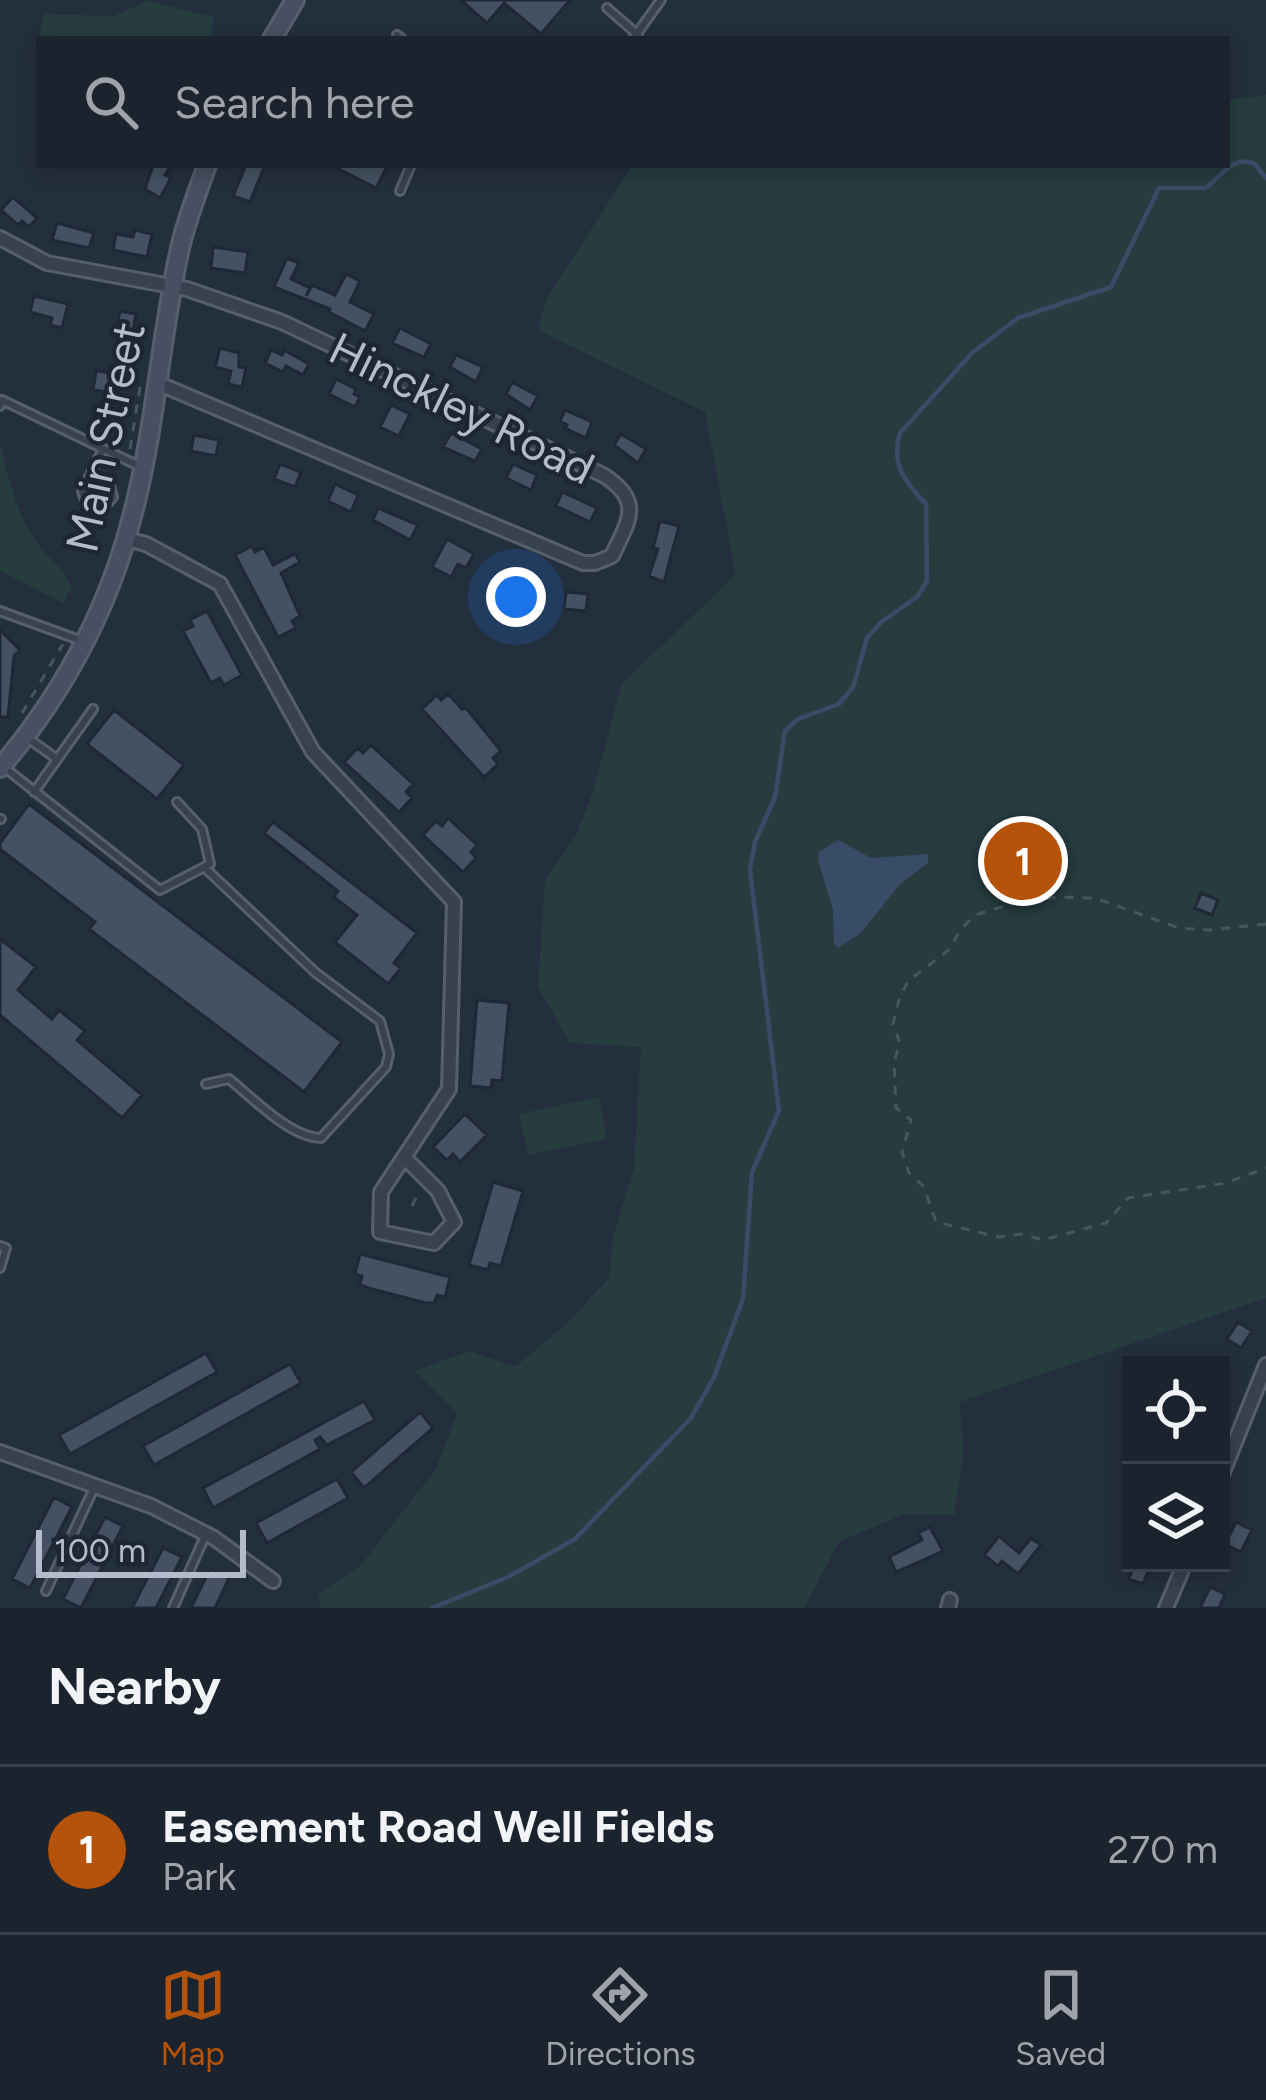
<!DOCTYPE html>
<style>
:root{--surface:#1b232e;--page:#282f3a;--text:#f1f3f6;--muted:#a0a4aa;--line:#39404a;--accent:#b45309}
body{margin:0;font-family:Figtree,sans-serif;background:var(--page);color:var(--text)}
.controls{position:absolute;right:36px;bottom:36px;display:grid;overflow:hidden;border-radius:0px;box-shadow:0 6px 18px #0003}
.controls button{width:108px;height:108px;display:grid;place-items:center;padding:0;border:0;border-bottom:3px solid var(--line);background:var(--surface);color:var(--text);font:60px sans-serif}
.scale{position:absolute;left:36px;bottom:30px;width:210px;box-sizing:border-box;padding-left:12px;border:6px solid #b4bcc9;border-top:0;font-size:33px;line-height:42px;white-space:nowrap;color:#b4bcc9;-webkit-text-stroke:9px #1d2633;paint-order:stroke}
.you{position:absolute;left:516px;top:597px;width:42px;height:42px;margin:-30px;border:9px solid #fff;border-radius:50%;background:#1a73e8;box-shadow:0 0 0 18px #1a73e833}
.badge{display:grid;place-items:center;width:78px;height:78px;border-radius:50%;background:var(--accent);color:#fff;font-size:39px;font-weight:700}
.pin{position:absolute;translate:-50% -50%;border:6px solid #fff;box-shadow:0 3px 12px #0006}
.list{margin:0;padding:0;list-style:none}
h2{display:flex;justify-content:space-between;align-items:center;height:156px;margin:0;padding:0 48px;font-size:51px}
h2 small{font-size:39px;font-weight:400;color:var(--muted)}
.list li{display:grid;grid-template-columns:78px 1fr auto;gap:36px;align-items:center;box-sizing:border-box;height:168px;padding:0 48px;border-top:3px solid var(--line)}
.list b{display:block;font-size:45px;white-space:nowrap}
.list p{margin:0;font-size:39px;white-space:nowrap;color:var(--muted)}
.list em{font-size:39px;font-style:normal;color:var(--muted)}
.icon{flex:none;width:66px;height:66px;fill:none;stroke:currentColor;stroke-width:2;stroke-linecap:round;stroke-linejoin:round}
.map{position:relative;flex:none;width:1266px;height:1608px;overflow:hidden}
.search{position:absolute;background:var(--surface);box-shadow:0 6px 18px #0003;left:36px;right:36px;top:36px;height:132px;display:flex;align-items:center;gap:30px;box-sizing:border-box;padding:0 42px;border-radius:0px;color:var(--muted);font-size:45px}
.sheet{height:324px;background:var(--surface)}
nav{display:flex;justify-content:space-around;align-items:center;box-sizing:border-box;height:168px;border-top:3px solid var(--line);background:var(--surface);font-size:33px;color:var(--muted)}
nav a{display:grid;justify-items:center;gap:6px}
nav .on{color:var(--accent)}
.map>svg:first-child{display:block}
.green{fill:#263c3f}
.water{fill:#394c67}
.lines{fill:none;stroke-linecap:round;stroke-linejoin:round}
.stream{stroke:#394c67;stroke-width:4.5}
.building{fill:#455162;stroke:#1f2835;stroke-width:3}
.service-casing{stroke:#565f6c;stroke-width:12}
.minor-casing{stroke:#565f6c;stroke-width:18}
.secondary-casing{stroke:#565f6c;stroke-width:22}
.path{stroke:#44595c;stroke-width:3;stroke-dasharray:9 9;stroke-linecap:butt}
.service{stroke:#38414e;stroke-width:6}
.minor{stroke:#38414e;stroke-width:12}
.secondary{stroke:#465061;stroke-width:16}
.labels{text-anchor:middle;stroke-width:9;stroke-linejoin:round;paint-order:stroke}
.street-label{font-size:45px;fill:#b4bcc9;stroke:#1d2633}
</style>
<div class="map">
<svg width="1266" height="1608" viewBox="0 0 1266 1608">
<rect width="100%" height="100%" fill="#242f3e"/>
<path class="green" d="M148,1L213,17L212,39H39V56L36,49L44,14L114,16Z
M1266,95V1298L960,1402L963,1453L954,1515L904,1514L839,1542L804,1608H321L318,1594L361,1565L436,1469L457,1413L415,1371L469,1351L515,1367L566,1324L609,1278L613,1236L634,1168L641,1047L570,1043L538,987L545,880L577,834L593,791L622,683L736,575L705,412L538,330L546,299L633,165H1227V100Z
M0,444C9,479 18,522 43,550C55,563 63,570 72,587L63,603L0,571Z
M599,1097L607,1139L528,1155L519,1114Z"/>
<path class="water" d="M838,840L871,858L928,854V863L899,885L861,933L838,948L834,943L833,910L818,860L819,852Z"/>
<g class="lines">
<path class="stream" d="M432,1608L508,1577L575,1539L691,1418L714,1377L743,1299L752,1172L779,1111L750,870L755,842L775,797L785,731L798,719L839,704L853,687L867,638L881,622L917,597L927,581L926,504C906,483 890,464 900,433L973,352L1018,318L1111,287L1159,188H1206C1221,176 1234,154 1255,164L1266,178"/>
</g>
<path class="building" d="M461,0H570L541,34L504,3L487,23Z
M153,165H171L165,175L171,178L160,198L145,189Z
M246,165H265L250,202L233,196Z
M331,165H388L376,188Z
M13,197L37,218L29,227L22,221L18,225L1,210Z
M57,223L94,233L89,248L52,240Z
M135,230L152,234L147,257L113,250L116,234L133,237Z
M213,247L248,252L245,273L211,268Z
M287,258L299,263L291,279L310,288L306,296L312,285L335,295L346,274L360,281L350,302L374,314L365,331L329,312L330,309L274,287Z
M34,296L68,304L62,328L50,325L52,318L30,312Z
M120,311L136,314L131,340L115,337Z
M400,328L431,344L424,357L392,343Z
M220,348L239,353V367L246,368L242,387L228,384L231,371L215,367Z
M271,350L282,355L284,350L309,364L303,375L286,366L283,372L265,363Z
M456,355L483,367L476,382L450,367Z
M96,371L112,373L109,392L93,390Z
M336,379L356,389L354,394L360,397L355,407L329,394Z
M512,382L538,396L530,410L506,394Z
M391,405L410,414L399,436L380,427Z
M565,410L592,422L586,438L565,428L567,425L560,421Z
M451,433L482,449L475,461L443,447Z
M621,434L646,449L638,463L614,445Z
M194,435L219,440L216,456L191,451Z
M280,464L301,472L295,487L274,479Z
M513,464L537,475L531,490L506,478Z
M335,484L358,495L351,512L328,501Z
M562,492L597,508L590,522L556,506Z
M378,508L418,525L410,540L373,520Z
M660,521L679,526L664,582L649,576L658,549L653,548Z
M447,539L474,554L466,568L458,564L451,577L432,567Z
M252,546L255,552L264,547L273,565L295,554L300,562L281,573L300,616L292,621L296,628L278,637L235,555Z
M507,567L533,583L529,595L501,586Z
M566,592L588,594L586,611L564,609Z
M207,611L242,675L224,685L220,678L211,683L183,631L193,626L190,620Z
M0,630L20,650L14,656L8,717H0Z
M448,694L462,709L465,707L501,751L493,758L498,764L484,777L422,709L437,695L441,700Z
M114,710L184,765L157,799L87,744Z
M371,745L413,784L406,792L412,798L399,812L344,762L358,748L363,753Z
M29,804L342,1042L304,1092L89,929L95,922L0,849V843Z
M448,818L477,845L471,852L476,858L463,872L423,835L436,821L442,826Z
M273,822L417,933L394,963L401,968L388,984L335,942L357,915L334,897L338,891L264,833Z
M1201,893L1218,900L1212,915L1195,908Z
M0,939L36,967L18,990L52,1019L59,1010L85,1031L77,1040L142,1095L122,1118L0,1015Z
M477,1000L509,1003L502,1081L492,1080L491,1088L470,1086Z
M465,1114L487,1135L460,1162L453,1154L447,1160L433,1147Z
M493,1182L523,1191L501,1266L490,1263L488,1270L469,1265Z
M360,1254L450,1277L445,1297L437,1295L434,1303H426L368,1288L360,1284L362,1276L355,1274Z
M1238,1322L1252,1331L1241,1348L1227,1339Z
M206,1353L217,1372L70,1454L59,1435Z
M290,1364L301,1383L154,1465L143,1446Z
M364,1401L375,1420L327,1445L320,1437L315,1440L320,1449L213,1508L203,1488Z
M420,1412L433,1428L364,1488L351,1472Z
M337,1479L348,1498L267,1543L256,1523Z
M54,1497L72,1507L30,1588L12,1579Z
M105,1517L123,1526L81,1608L63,1599Z
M1236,1522L1252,1530L1241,1552L1225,1544Z
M930,1527L943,1551L896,1572L889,1557L922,1540L918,1533Z
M999,1536L1019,1553L1031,1538L1041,1545L1018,1574L1002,1561L998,1566L984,1555Z
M163,1548L182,1557L156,1608H132Z
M1135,1563L1150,1567L1143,1584L1129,1579Z
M210,1569L229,1578L215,1608H191Z
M1210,1587L1225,1594L1219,1608H1200Z"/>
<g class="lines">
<defs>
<path id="service" d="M607,8L638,35
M397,35L402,39
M633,39L661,0
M400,191L411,165
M0,406L2,400L139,466
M92,475L110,486L113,497C105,508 100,510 87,506L82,491L103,449
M0,611L82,641
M29,739L57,759
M5,768L160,890L210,864L202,829L177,802
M34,792L93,709
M0,819H1
M206,1084L229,1079C253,1098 289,1137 321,1138L386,1067L389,1054L380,1021L316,973L206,869
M0,1246L6,1248L0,1268
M46,1591L94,1488
M173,1608L206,1534"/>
<path id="minor" d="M0,238L47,263L187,289L282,322L603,475C644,501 629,520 612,556L595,563H583L157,383
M126,539L146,544L220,584L313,752L454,902L449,1089L381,1192L380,1232L434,1243L454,1222L438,1191L404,1157
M0,1452L151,1506L214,1538L273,1581
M1221,1477L1266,1365
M948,1608L950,1600
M1166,1608L1185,1563"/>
<path id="secondary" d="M272,39L295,0
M0,768C62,695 108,610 132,517C155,431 160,340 179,253C185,223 197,194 207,165"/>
</defs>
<use href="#service" class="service-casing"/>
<use href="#minor" class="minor-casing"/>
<use href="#secondary" class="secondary-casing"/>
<path class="path" d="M130,449L140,387
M22,713L63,644
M1266,924L1209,930L1179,928L1095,898L1057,897L1011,904L975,915L960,930L950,949L908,981L899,1000L893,1024L900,1043L894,1062L896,1108L911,1120L902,1152L909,1173L924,1187L936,1222L999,1237L1021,1234L1043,1240L1106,1223L1128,1198L1226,1183L1266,1168
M412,1206L419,1192"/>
<use href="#service" class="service"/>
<use href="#minor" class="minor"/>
<use href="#secondary" class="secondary"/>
</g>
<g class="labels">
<g class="street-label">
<text transform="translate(462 408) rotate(26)" y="16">Hinckley Road</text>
<text transform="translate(105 437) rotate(-78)" y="16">Main Street</text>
</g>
</g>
</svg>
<div class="controls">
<button><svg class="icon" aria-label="locate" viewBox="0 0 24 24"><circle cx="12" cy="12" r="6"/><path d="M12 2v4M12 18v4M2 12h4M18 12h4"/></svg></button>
<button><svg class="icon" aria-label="layers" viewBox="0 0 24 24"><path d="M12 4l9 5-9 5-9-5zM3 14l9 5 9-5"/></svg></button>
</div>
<div class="scale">100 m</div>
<div class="you"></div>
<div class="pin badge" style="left:1023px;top:861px">1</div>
<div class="search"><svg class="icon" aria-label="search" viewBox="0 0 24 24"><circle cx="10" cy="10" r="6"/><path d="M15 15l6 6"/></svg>Search here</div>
</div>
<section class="sheet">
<h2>Nearby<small></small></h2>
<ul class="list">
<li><span class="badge">1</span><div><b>Easement Road Well Fields</b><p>Park</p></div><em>270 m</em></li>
</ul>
</section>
<nav>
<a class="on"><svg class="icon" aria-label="map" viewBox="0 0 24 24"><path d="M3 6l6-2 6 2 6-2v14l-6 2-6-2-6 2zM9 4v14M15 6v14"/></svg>Map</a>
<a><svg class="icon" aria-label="directions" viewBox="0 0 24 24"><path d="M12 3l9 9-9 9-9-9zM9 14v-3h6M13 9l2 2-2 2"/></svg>Directions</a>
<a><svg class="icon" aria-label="saved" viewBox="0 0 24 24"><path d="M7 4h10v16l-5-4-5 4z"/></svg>Saved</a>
</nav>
